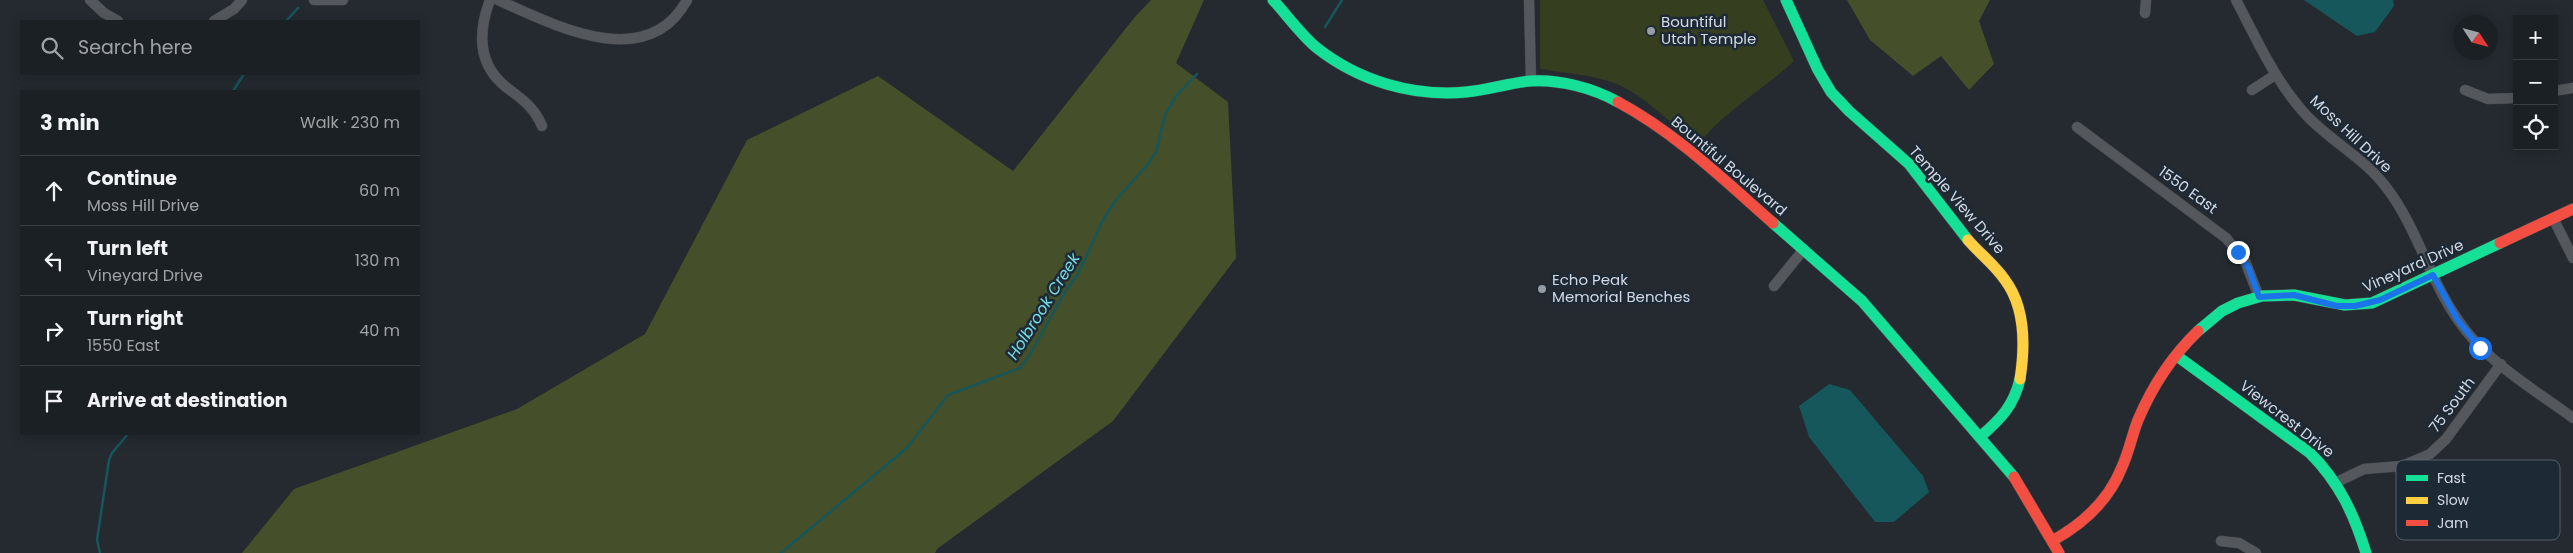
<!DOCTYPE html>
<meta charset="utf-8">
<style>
:root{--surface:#1b2024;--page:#282d31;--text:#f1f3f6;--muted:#a0a3a6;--line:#393e41}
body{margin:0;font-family:Poppins,sans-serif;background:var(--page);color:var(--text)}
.controls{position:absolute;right:15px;top:15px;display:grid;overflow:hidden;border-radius:0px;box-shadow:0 2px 12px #0003}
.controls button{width:45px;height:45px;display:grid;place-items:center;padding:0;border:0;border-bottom:1px solid var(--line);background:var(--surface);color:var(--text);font:25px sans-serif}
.compass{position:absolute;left:2453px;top:15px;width:45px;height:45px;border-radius:50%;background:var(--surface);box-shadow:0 2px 12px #0003;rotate:126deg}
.stop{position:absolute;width:15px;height:15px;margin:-11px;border:4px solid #1a73e8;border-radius:50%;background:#fff}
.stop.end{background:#1a73e8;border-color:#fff;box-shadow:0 1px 5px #0008}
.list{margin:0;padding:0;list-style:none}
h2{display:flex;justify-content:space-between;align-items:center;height:65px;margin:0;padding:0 20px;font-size:21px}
h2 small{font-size:16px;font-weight:400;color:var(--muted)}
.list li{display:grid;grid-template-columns:32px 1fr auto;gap:15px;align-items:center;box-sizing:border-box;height:70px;padding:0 20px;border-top:1px solid var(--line)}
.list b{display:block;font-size:19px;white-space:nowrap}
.list p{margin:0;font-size:16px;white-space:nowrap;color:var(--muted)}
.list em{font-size:16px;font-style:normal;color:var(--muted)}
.icon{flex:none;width:28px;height:28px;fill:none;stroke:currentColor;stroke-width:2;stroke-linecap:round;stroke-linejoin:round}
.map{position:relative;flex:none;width:2573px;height:553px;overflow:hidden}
.search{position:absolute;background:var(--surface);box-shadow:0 2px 12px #0003;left:20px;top:20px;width:400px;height:55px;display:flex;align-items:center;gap:12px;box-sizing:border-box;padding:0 18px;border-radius:0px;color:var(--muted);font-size:19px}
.panel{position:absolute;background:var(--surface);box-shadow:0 2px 12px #0003;left:20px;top:90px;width:400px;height:345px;border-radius:0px}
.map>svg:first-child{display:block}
.green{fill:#353e1f}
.forest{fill:#454f2a}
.water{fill:#15575b}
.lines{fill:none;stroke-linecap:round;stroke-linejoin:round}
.stream{stroke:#15575b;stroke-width:2.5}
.street-casing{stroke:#41464c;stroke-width:11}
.fast-casing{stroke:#41464c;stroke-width:12}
.slow-casing{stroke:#41464c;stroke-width:12}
.jam-casing{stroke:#41464c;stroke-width:12}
.street{stroke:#54585d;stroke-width:10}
.fast{stroke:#16e098;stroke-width:11}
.slow{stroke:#ffcf43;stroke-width:11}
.jam{stroke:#f24e42;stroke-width:11}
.route{stroke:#1a73e8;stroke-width:6}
.poi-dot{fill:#959ca4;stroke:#1e2936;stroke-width:2}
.labels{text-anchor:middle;stroke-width:5;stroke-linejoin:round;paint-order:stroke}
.poi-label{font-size:15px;fill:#d2d9e2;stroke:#1e2936;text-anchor:start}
.street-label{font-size:15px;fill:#d2d9e2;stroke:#1e2936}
.water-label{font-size:16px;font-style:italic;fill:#72dbe1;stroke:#1e2936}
.key{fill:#1e2936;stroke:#545e6a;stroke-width:1}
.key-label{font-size:14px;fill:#d2d9e2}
</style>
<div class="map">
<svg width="2573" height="553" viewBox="0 0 2573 553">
<rect width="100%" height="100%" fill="#242a30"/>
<path class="green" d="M1540,0H1763L1794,61C1763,90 1724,111 1698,145C1674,126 1645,96 1617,84C1593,75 1566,73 1540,69Z"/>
<path class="forest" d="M1151,0H1204L1176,63L1228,102L1236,258L1113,421L937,549L935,553H242L294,489L517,409L645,334L747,140L878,76L1013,171L1134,18Z
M1847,0H1990L1979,21L1994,64L1969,90L1941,56L1913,76L1870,40Z"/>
<path class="water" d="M2304,0H2393L2394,6L2375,32L2357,36Z
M1829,384L1850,390L1923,476L1929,492L1894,522H1875L1809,437L1799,406Z"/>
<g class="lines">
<path class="stream" d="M286,21L298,8
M1325,27L1342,0
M233,91L244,74
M100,553L97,540L109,460L112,453L128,434
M781,553L907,448L948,395L1020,368L1029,356L1065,292L1078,274L1102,222L1115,201L1149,163L1156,152L1165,115L1176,96L1197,74"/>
<defs>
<path id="street" d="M90,0L104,13L118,21
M314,0H343
M490,0C478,32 477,64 506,87C522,99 534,107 542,126
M498,0C554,25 647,74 687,0
M1529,0L1531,81
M2236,0C2257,40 2276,83 2307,116C2332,142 2364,158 2386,187C2417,227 2429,279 2458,320C2486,362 2534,389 2573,418
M2145,13L2146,0
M214,21L234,9L242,0
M2252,90L2275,75
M2465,90L2488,99L2517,98
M2554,91L2573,88
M2077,127L2226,238L2245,261L2259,297
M2553,218L2573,258
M1774,286L1804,249
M2337,482L2364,469L2402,466L2430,454L2446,439L2501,364
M2221,541L2239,543L2256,553"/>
<path id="fast" d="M1273,0C1287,15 1301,35 1317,48C1359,81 1413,97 1466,92C1488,90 1509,83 1530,81C1559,79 1593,88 1618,102
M1786,0L1818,70L1831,92L1849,111L1909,164L1968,240
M1773,223L1862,301L2014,477
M2198,331L2222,311L2238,303L2262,296L2294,295L2345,305L2372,303L2500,243
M2177,356L2310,453C2339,482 2354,514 2366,553
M1981,436C2001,419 2014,405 2020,379"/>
<path id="slow" d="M1968,240C1980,254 1995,265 2005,280C2026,308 2025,347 2020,379"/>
<path id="jam" d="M1618,102C1676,133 1724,180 1773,223
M2500,243L2573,209
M2014,477L2059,553
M2052,541C2083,524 2109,500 2122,467C2129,452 2132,435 2138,420C2152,387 2173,355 2198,331"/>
</defs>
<use href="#street" class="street-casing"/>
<use href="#fast" class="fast-casing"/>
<use href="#slow" class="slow-casing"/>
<use href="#jam" class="jam-casing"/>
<use href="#street" class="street"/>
<use href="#fast" class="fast"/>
<use href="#slow" class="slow"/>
<use href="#jam" class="jam"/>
</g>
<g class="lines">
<path class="route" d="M2238,252L2249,269L2259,297L2294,295L2337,306H2355L2380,300L2433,275L2457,319L2480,348"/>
</g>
<g class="poi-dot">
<circle cx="1651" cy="31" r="5"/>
<circle cx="1542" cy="289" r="5"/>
</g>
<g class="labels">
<g class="poi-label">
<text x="1661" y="27">Bountiful<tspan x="1661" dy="17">Utah Temple</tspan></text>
<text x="1552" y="285">Echo Peak<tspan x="1552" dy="17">Memorial Benches</tspan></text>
</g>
<g class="street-label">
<text transform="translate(2351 134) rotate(43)" y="5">Moss Hill Drive</text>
<text transform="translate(1729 166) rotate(40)" y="5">Bountiful Boulevard</text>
<text transform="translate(2188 190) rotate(36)" y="5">1550 East</text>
<text transform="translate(1957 200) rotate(49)" y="5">Temple View Drive</text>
<text transform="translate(2413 266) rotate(-24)" y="5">Vineyard Drive</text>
<text transform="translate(2452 405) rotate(-53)" y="5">75 South</text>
<text transform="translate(2287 419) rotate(38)" y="5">Viewcrest Drive</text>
</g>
<g class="water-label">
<text transform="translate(1043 306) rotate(-58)" y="6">Holbrook Creek</text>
</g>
</g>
<rect x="2396" y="460" width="164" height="80" rx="8" class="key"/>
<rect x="2406" y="475" width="22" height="6" fill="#16e098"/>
<rect x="2406" y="497" width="22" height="7" fill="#ffcf43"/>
<rect x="2406" y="520" width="22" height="6" fill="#f24e42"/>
<g class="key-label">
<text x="2437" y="483">Fast</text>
<text x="2437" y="505">Slow</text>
<text x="2437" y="528">Jam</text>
</g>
</svg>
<div class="controls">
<button>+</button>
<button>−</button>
<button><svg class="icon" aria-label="locate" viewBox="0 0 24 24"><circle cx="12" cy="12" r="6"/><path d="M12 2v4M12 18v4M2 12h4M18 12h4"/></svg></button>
</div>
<svg class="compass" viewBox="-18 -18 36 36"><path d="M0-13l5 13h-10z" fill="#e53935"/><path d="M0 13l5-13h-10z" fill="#a0a3a6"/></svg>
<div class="stop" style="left:2480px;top:348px"></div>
<div class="stop end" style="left:2238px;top:252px"></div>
<div class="search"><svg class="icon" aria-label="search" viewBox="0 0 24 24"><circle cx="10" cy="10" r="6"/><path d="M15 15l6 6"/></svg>Search here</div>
<section class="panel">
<h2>3 min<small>Walk · 230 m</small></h2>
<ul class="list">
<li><svg class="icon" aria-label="ahead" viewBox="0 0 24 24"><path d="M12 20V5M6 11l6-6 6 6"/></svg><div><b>Continue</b><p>Moss Hill Drive</p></div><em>60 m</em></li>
<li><svg class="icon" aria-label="left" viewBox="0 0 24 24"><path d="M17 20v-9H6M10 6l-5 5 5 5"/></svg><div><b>Turn left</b><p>Vineyard Drive</p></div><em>130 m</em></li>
<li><svg class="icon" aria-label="right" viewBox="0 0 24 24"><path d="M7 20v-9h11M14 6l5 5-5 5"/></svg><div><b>Turn right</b><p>1550 East</p></div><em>40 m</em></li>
<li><svg class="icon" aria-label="arrive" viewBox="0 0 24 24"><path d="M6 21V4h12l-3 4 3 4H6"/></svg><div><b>Arrive at destination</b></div></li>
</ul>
</section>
</div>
